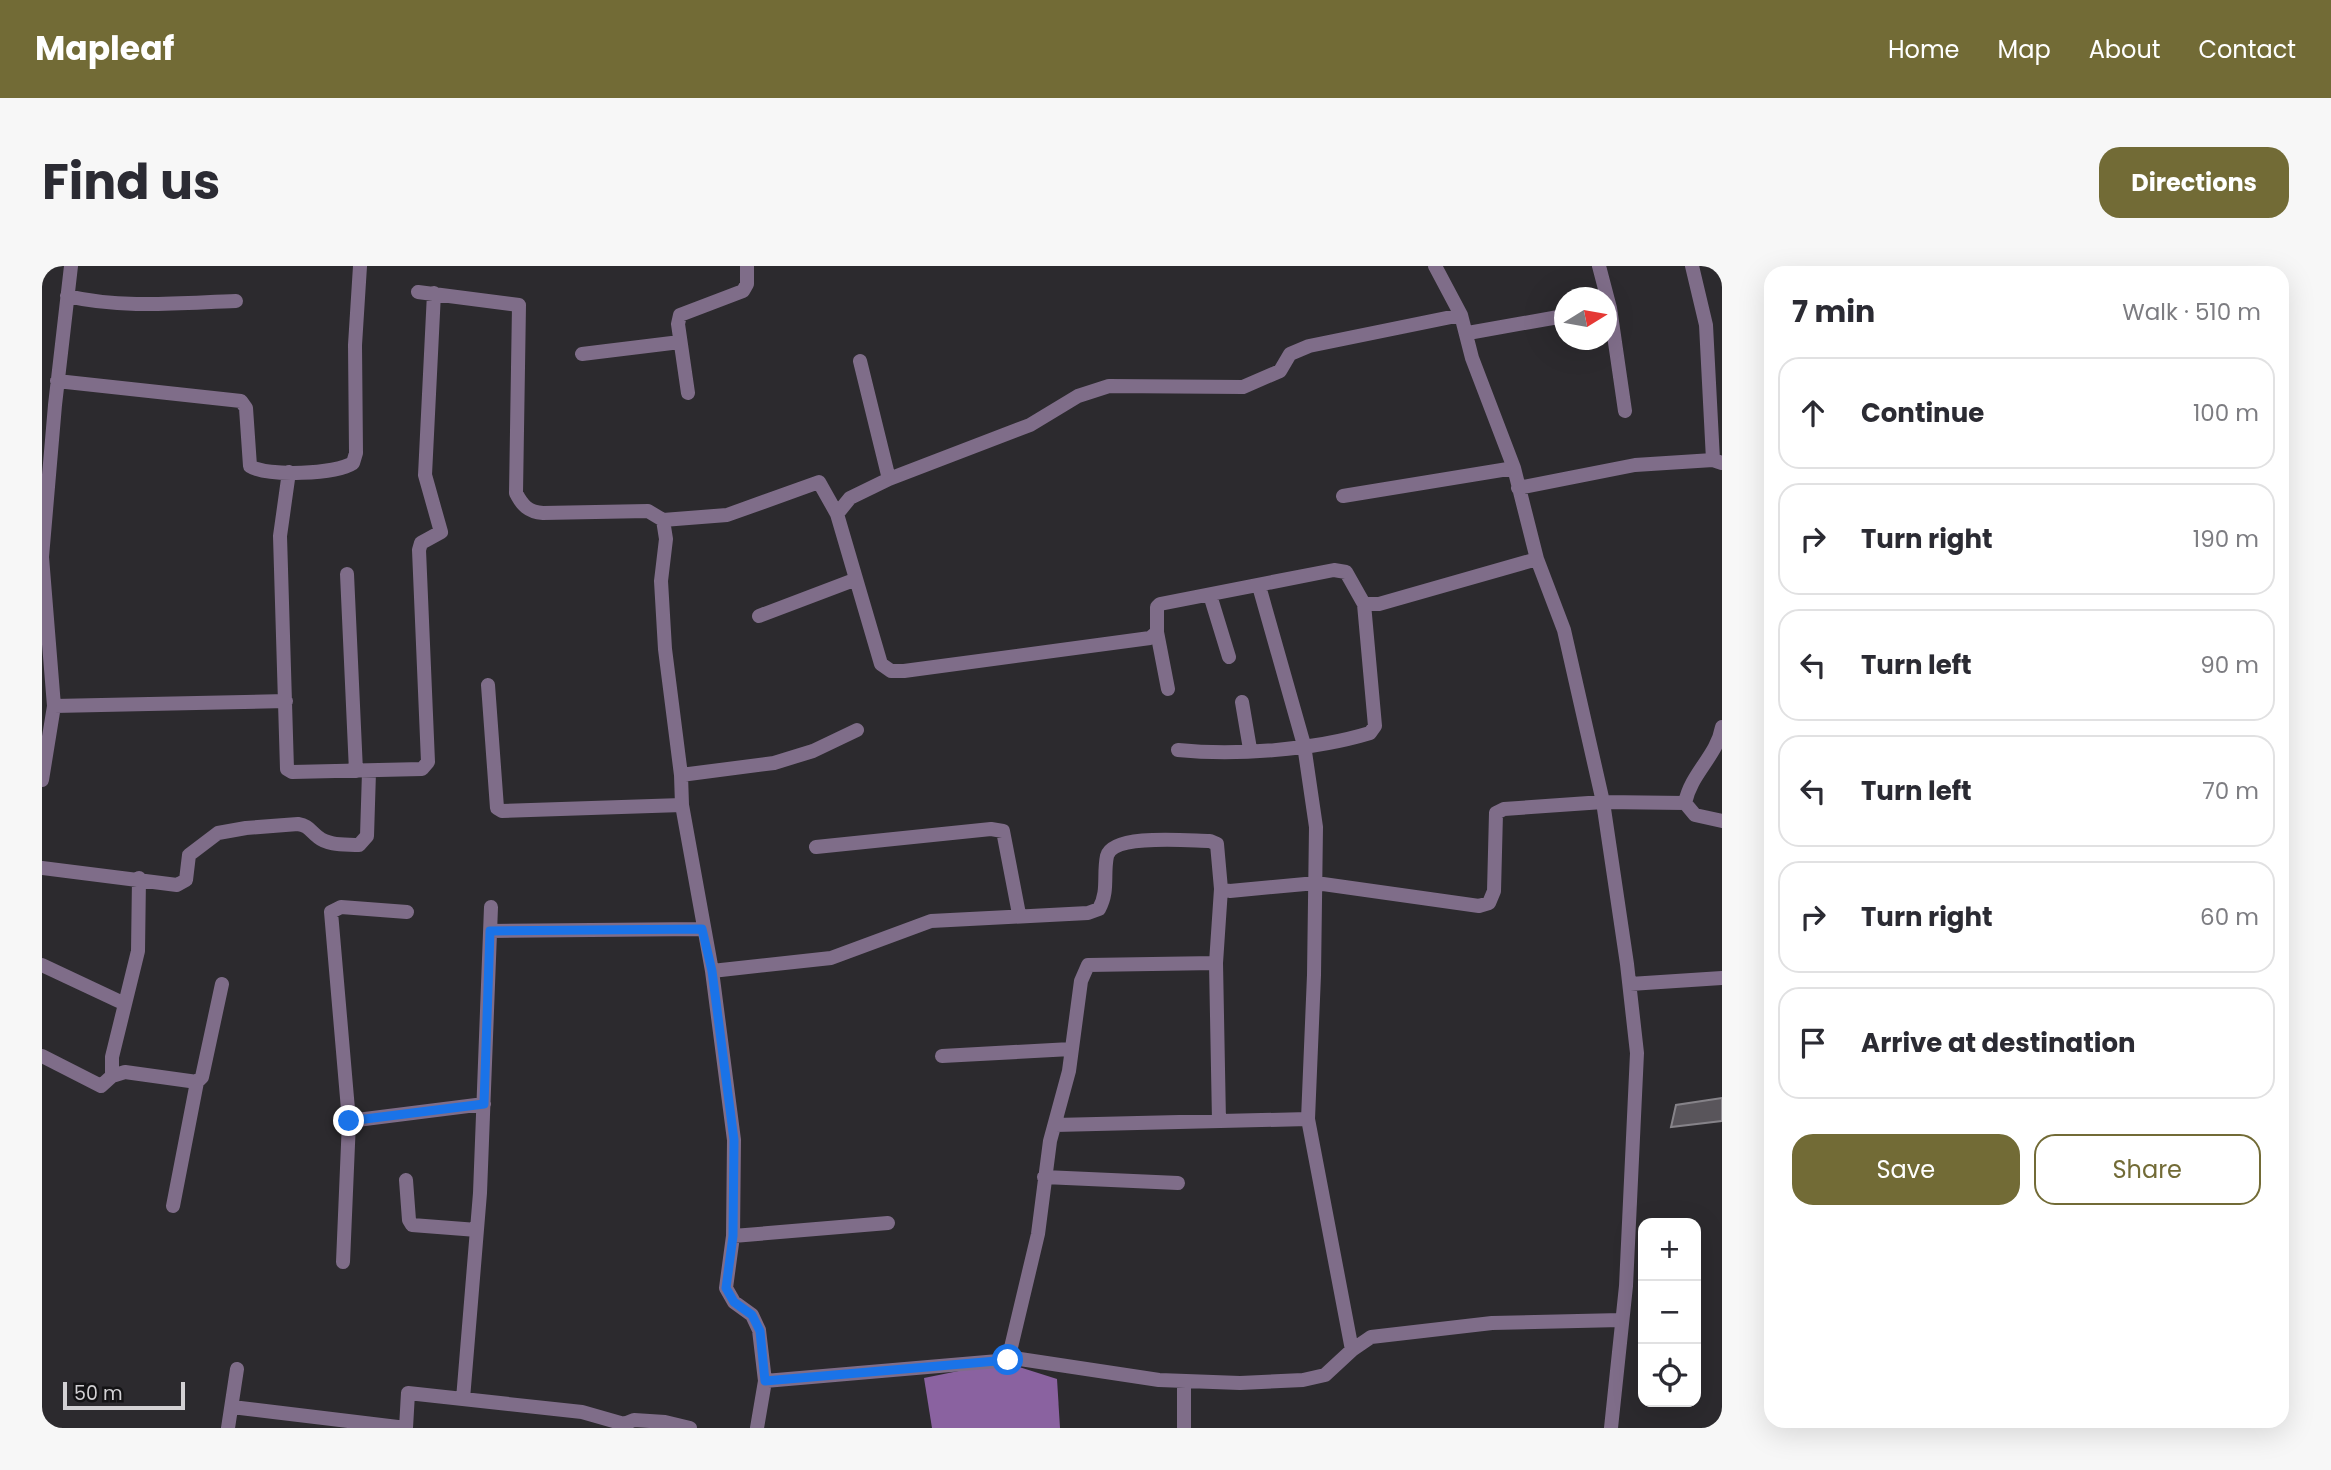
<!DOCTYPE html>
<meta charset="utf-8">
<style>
:root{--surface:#fff;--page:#f7f7f7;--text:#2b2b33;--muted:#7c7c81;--line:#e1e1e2;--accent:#726b36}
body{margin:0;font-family:Poppins,sans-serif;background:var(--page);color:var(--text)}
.controls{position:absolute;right:21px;bottom:21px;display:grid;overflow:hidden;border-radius:14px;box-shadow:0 7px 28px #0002}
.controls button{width:63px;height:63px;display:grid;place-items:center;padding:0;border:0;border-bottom:2px solid var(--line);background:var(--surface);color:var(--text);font:35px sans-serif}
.compass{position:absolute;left:1512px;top:21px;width:63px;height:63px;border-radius:50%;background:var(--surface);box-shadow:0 7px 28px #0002;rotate:79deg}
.scale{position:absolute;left:21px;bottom:18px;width:122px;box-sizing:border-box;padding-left:7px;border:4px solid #d3d1d4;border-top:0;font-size:19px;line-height:24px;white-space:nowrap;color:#d3d1d4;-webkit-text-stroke:5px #141315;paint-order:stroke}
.stop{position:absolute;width:21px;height:21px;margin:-16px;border:5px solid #1a73e8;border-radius:50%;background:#fff}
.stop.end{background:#1a73e8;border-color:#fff;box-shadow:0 2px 7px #0008}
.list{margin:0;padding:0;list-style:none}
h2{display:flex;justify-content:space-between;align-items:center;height:91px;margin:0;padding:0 28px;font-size:30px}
h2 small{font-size:23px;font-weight:400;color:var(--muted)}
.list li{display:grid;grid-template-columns:46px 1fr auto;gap:21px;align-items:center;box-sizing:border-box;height:112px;margin:0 14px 14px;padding:0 14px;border:2px solid var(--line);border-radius:21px}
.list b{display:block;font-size:26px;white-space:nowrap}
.list em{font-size:23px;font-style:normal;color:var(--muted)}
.actions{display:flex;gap:14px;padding:21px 28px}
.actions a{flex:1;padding:16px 0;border:2px solid var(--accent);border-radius:21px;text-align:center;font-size:24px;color:var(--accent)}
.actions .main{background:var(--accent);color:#fff}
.icon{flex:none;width:38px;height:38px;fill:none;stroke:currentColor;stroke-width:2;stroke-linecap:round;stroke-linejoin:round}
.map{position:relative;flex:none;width:1680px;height:1162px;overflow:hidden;border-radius:21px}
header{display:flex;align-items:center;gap:42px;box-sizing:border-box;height:98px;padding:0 35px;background:var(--accent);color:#fff}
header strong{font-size:33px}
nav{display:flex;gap:38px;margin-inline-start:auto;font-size:24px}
.intro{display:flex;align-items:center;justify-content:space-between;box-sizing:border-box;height:168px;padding:0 42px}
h1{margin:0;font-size:49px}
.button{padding:18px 32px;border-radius:21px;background:var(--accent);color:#fff;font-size:24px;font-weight:700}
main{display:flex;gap:42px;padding:0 42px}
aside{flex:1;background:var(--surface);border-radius:21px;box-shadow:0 7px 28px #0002}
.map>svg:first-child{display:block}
.water{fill:#8a62a0}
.building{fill:#59555b;stroke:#868389;stroke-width:2}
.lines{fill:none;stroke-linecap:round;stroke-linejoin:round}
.minor{stroke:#7f6d89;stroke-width:14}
.route{stroke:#1a73e8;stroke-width:9}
</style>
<header>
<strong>Mapleaf</strong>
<nav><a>Home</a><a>Map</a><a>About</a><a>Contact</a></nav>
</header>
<div class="intro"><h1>Find us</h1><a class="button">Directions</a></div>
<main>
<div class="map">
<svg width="1680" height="1162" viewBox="0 0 1680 1162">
<rect width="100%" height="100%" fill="#2c2a2e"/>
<path class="water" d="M961,1096L1015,1113L1018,1162H890L882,1112Z"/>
<path class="building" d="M1680,832V855L1629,861L1634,839Z"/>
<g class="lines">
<path class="minor" d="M1393,0L1419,49L1430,92L1472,202L1495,293L1522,364L1561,536L1585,698L1595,787L1584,1020L1569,1162
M1557,0L1568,42L1583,145
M1650,0L1664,59L1671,194
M376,26L477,39L474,227C480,239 486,246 501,247L606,245L621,254L624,273L619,315L623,383L639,509L640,539L670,705L692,874L691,970L684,1022L692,1036L710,1049L717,1064L723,1115L715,1162
M25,30C81,43 137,37 194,35
M1419,49L1267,80L1248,88L1238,105L1201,121L1067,120L1036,130L988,159L847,213L808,232L795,248L839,398L849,405H862L1108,372L1115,366V341L1118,338L1292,304L1304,306L1322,338H1337L1495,293
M1426,67L1522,50
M540,88L638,76
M818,95L847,213
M15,115L199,135L204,142L208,200C225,211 294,208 311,197L314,187L313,79L318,0
M646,127L636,58L638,49L701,25L705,18V0
M247,206L238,270L245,503L250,506L380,503L386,496L377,284L379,277L399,266L383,209L392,27
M1476,222L1593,199L1671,194L1680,197
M1301,230L1472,202
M621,254L685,249L777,216L795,248
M305,308L314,505
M1168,329L1187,391
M717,350L812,314
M1115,366L1126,423
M446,419L455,542L460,545L640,539
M1200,436L1208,483
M12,440L244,435
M1680,461C1675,490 1649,507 1643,537L1653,549L1680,555
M1136,484C1193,490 1272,484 1328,467L1333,460L1322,338
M639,509L732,497L771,485L815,464
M0,514L12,440L0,291L13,139L29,0
M774,581L949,563L961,565L977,648
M0,602L135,619L144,614L147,589L176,567L204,562L256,558C267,560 267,564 276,571C287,580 303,578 317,579L325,570L327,506
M448,665L660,663
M0,699L83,738
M670,705L789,692L889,655L1046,647L1057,643C1067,625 1061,609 1065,590C1071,567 1148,575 1168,575L1175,578L1179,623L1188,625L1274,617L1437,640L1447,637L1452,625L1454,547L1462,543L1561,536L1643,537
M1588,718L1680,712
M0,790L59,820L70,810L83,806L155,816L160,811L180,718
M900,790L1029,783
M70,810V791L96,685L97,612
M307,855L442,838
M1177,855L1174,697L1179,623
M1013,859L1266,853
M1002,911L1136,917
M364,914L367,954L370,959L435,964
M131,940L155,816
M691,970L846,957
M301,996L307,855L289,646L299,641L365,646
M1310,1084L1329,1071L1450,1057L1579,1054
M966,1094L996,968L1008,875L1027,805L1039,715L1046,699L1174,697
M723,1115L978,1093L1117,1114L1198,1117L1261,1114L1283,1109L1310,1084L1266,853L1272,709L1274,561L1262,479L1217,320
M421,1133L438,927L449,641
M190,1141L364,1162L366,1127L540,1146L582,1158
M186,1162L195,1103
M580,1162L582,1158L592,1154L623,1156L648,1162
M1142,1162V1115"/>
</g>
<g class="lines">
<path class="route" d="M307,855L442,838L448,665L660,663L670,705L692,874L691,970L684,1022L692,1036L710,1049L718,1065L723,1115L966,1094"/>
</g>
</svg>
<div class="controls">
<button>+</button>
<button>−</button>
<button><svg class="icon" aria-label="locate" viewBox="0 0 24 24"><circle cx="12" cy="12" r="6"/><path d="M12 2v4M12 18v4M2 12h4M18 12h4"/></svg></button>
</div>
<svg class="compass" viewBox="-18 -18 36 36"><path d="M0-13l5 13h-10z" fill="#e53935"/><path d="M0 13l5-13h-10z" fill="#7c7c81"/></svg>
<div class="scale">50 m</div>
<div class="stop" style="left:966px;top:1094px"></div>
<div class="stop end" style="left:307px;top:855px"></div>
</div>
<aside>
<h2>7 min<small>Walk · 510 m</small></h2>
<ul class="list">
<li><svg class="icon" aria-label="ahead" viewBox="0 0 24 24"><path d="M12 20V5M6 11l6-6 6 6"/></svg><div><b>Continue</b></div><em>100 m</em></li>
<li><svg class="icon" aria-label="right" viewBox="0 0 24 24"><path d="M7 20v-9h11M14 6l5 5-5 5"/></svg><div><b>Turn right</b></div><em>190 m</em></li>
<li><svg class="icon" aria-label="left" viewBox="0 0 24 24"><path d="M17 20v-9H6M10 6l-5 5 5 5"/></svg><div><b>Turn left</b></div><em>90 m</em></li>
<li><svg class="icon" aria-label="left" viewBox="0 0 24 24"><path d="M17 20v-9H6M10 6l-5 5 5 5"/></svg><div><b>Turn left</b></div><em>70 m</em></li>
<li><svg class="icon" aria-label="right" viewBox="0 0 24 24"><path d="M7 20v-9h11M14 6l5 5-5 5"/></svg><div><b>Turn right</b></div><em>60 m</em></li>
<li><svg class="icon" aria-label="arrive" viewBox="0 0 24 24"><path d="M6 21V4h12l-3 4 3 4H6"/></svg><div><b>Arrive at destination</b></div></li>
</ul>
<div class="actions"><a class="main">Save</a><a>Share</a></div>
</aside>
</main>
